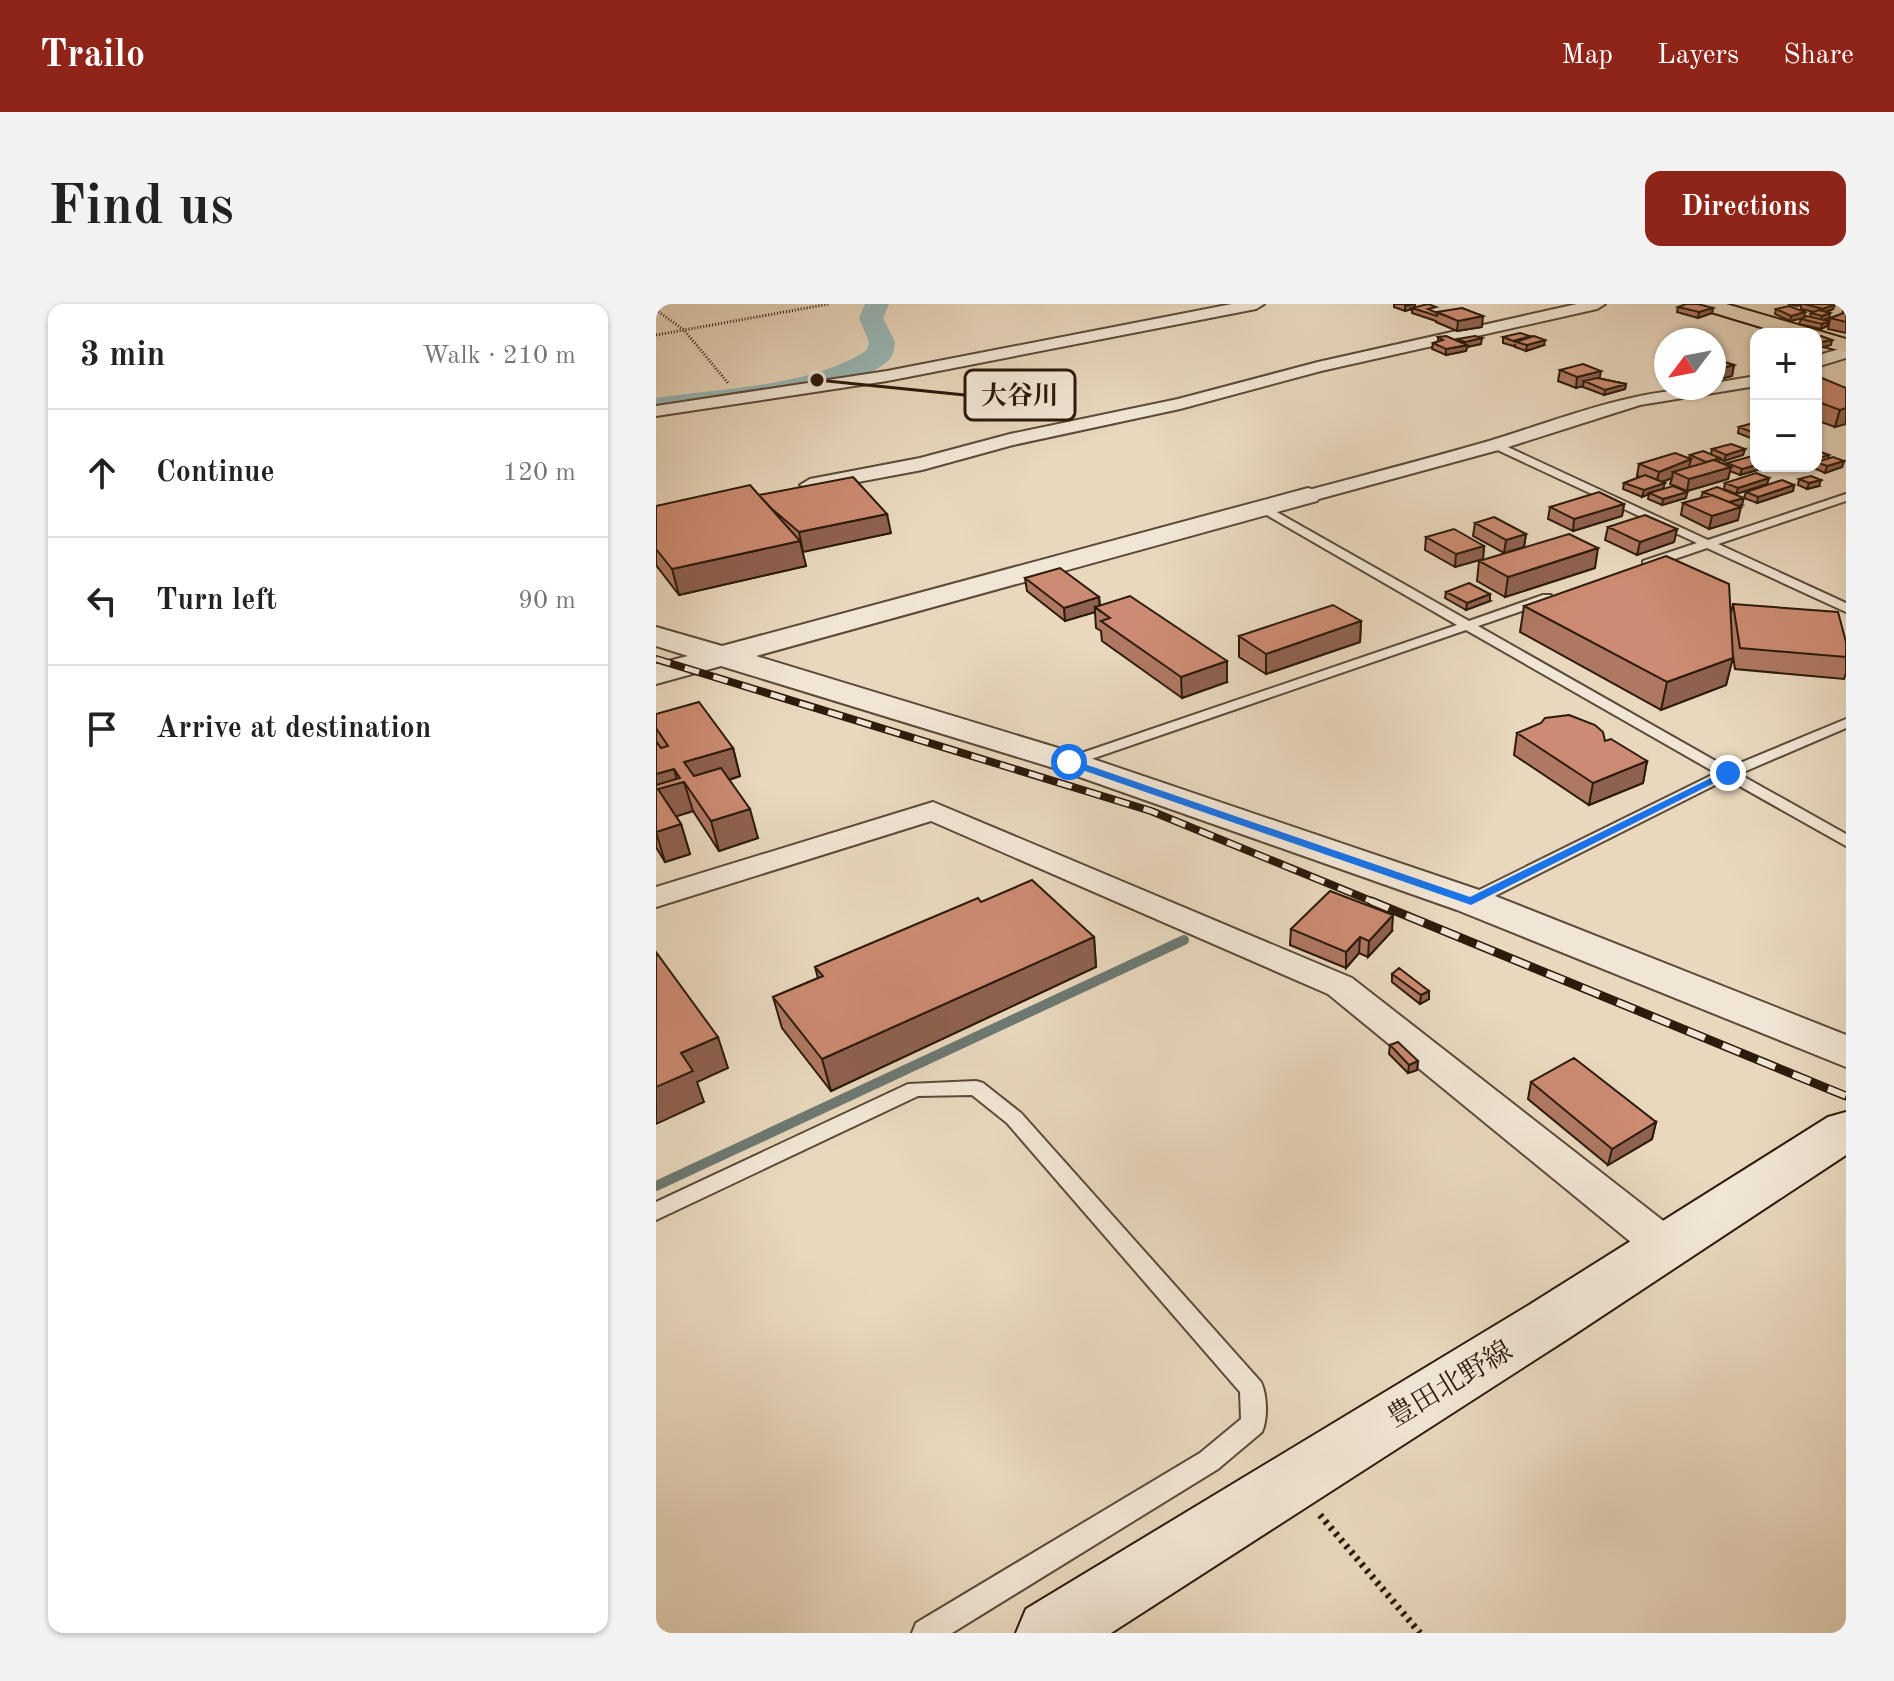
<!DOCTYPE html>
<meta charset="utf-8">
<style>
:root{--surface:#fff;--page:#f2f2f2;--text:#222;--muted:#767676;--line:#e0e0e0;--accent:#8f2418}
body{margin:0;font-family:"Old Standard TT","Noto Serif JP",serif;background:var(--page);color:var(--text)}
.controls{position:absolute;right:24px;top:24px;display:grid;overflow:hidden;border-radius:16px;box-shadow:0 2px 6px #0004}
.controls button{width:72px;height:72px;display:grid;place-items:center;padding:0;border:0;border-bottom:2px solid var(--line);background:var(--surface);color:var(--text);font:40px sans-serif}
.compass{position:absolute;left:998px;top:24px;width:72px;height:72px;border-radius:50%;background:var(--surface);box-shadow:0 2px 6px #0004;rotate:238deg}
.stop{position:absolute;width:24px;height:24px;margin:-18px;border:6px solid #1a73e8;border-radius:50%;background:#fff}
.stop.end{background:#1a73e8;border-color:#fff;box-shadow:0 2px 8px #0008}
.list{margin:0;padding:0;list-style:none}
h2{display:flex;justify-content:space-between;align-items:center;height:104px;margin:0;padding:0 32px;font-size:34px}
h2 small{font-size:26px;font-weight:400;color:var(--muted)}
.list li{display:grid;grid-template-columns:52px 1fr auto;gap:24px;align-items:center;box-sizing:border-box;height:128px;padding:0 32px;border-top:2px solid var(--line)}
.list b{display:block;font-size:30px;white-space:nowrap}
.list em{font-size:26px;font-style:normal;color:var(--muted)}
.icon{flex:none;width:44px;height:44px;fill:none;stroke:currentColor;stroke-width:2;stroke-linecap:round;stroke-linejoin:round}
.map{position:relative;flex:none;width:1190px;height:1329px;overflow:hidden;border-radius:16px}
header{display:flex;align-items:center;gap:48px;box-sizing:border-box;height:112px;padding:0 40px;background:var(--accent);color:#fff}
header strong{font-size:38px}
nav{display:flex;gap:44px;margin-inline-start:auto;font-size:28px}
.intro{display:flex;align-items:center;justify-content:space-between;box-sizing:border-box;height:192px;padding:0 48px}
h1{margin:0;font-size:56px}
.button{padding:20px 36px;border-radius:16px;background:var(--accent);color:#fff;font-size:28px;font-weight:700}
main{display:flex;gap:48px;padding:0 48px}
aside{flex:1;background:var(--surface);border-radius:16px;box-shadow:0 2px 6px #0004}
.map>svg:first-child{display:block}
.lines{fill:none;stroke-linecap:round;stroke-linejoin:round}
.stream{stroke:#6d7973;stroke-width:10}
.river{fill:#99b8b8;fill-rule:evenodd}
.service-casing{stroke:#5b4a38;stroke-width:4}
.minor-casing{stroke:#5b4a38;stroke-width:4}
.tertiary-casing{stroke:#5b4a38;stroke-width:4}
.secondary-casing{stroke:#2c1a0b;stroke-width:4}
.primary-casing{stroke:#2c1a0b;stroke-width:4}
.path-far1{stroke:#2c1a0b;stroke-width:3;stroke-dasharray:1 2;stroke-linecap:butt}
.path{stroke:#2c1a0b;stroke-width:7;stroke-dasharray:3 5;stroke-linecap:butt}
.service{fill:#f1e6d5;fill-rule:evenodd}
.minor{fill:#f1e6d5;fill-rule:evenodd}
.tertiary{fill:#f1e6d5;fill-rule:evenodd}
.secondary{fill:#f1e6d5;fill-rule:evenodd}
.primary{fill:#e9d8be;fill-rule:evenodd}
.rail-far1-casing{stroke:#2c1a0b;stroke-width:8}
.rail-casing{stroke:#2c1a0b;stroke-width:9}
.rail-far1{stroke:#f1e6d5;stroke-width:5;stroke-dasharray:15;stroke-linecap:butt}
.rail{stroke:#f1e6d5;stroke-width:6;stroke-dasharray:19;stroke-linecap:butt}
.wall{fill:#af7862;stroke:#2c1a0b;stroke-width:2}
.shaded-wall{fill:#8f6150;stroke:#2c1a0b;stroke-width:2}
.building{fill:#cc8b72;stroke:#2c1a0b;stroke-width:2}
.route{fill:#1a73e8}
.labels{text-anchor:middle;stroke-width:7;stroke-linejoin:round;paint-order:stroke}
.near-street-label{font-size:28px;fill:#2c1a0b;stroke:#f1e6d5}
.leader{fill:none;stroke:#2c1a0b;stroke-width:3}
.callout-dot{fill:#2c1a0b;stroke:#f1e6d5;stroke-width:3}
.callout{fill:#f1e6d5;stroke:#2c1a0b;stroke-width:3}
.callout-label{font-size:26px;text-anchor:middle;font-weight:bold;fill:#2c1a0b}
</style>
<header>
<strong>Trailo</strong>
<nav><a>Map</a><a>Layers</a><a>Share</a></nav>
</header>
<div class="intro"><h1>Find us</h1><a class="button">Directions</a></div>
<main>
<aside>
<h2>3 min<small>Walk · 210 m</small></h2>
<ul class="list">
<li><svg class="icon" aria-label="ahead" viewBox="0 0 24 24"><path d="M12 20V5M6 11l6-6 6 6"/></svg><div><b>Continue</b></div><em>120 m</em></li>
<li><svg class="icon" aria-label="left" viewBox="0 0 24 24"><path d="M17 20v-9H6M10 6l-5 5 5 5"/></svg><div><b>Turn left</b></div><em>90 m</em></li>
<li><svg class="icon" aria-label="arrive" viewBox="0 0 24 24"><path d="M6 21V4h12l-3 4 3 4H6"/></svg><div><b>Arrive at destination</b></div></li>
</ul>
</aside>
<div class="map">
<svg width="1190" height="1329" viewBox="0 0 1190 1329">
<rect width="100%" height="100%" fill="#e9d8be"/>
<filter id="stains"><feTurbulence type="fractalNoise" baseFrequency=".0025" numOctaves="4"/><feColorMatrix values="0 0 0 0 .2 0 0 0 0 .09 0 0 0 0 .02 0 0 0 .5 -.17"/></filter>
<radialGradient id="worn" r=".72"><stop offset=".6" stop-color="#630" stop-opacity="0"/><stop offset="1" stop-color="#630" stop-opacity=".3"/></radialGradient>
<g class="lines">
<path class="stream" d="M0,882L528,636"/>
<path class="river" d="M209,0H233L227,14L239,38C238,44 238,50 234,55C197,93 54,103 0,112V94C66,84 155,83 211,46L213,38L203,14Z"/>
<defs>
<path id="service" d="M835,139H843L1052,236L1190,190V197L1062,240L1190,299V308L1051,244L995,263H987V257L1041,239L835,143Z
M602,202H610L813,317L887,291H895V297L822,322L1072,464L1190,415V424L1083,470L1190,530V542L1071,475L821,601H809L807,597L809,593L1060,469L810,326L418,461H408V455L801,321L602,206Z
M320,777L327,779L365,809L605,1078C611,1091 612,1114 606,1128L562,1165L296,1329H256L260,1319L544,1149L585,1115L584,1088L351,819L316,791L262,792L0,916V898L252,780Z"/>
<path id="minor" d="M576,0H608L600,5L231,77L0,112V102L231,67Z
M921,0H949L941,5L665,67L524,105L357,141L266,166L154,187L144,181L154,175L264,154L354,130L522,95L662,58Z
M1190,43V54L1160,63V52Z
M1100,72V82L984,101L846,145L659,196H645L642,192L645,188C708,171 771,155 833,137C908,114 979,84 1058,84V79Z
M277,498L696,674L1028,933L1034,945L1028,957L1013,962L998,957L672,690L275,517L0,603V583Z"/>
<path id="tertiary" d="M652,184L661,187L665,192L661,197L100,352L425,451L829,588L1190,731V763L801,606L401,465L65,362L0,380V360L32,352L0,342V323L66,342Z"/>
<path id="secondary" d="M1190,808V851L913,1034L455,1329H360L370,1305L873,1001L1172,813Z"/>
<path id="primary" d="M1039,0H1070L1190,35V48L1160,40V30H1128L1042,4Z"/>
</defs>
<use href="#service" class="service-casing"/>
<use href="#minor" class="minor-casing"/>
<use href="#tertiary" class="tertiary-casing"/>
<use href="#secondary" class="secondary-casing"/>
<use href="#primary" class="primary-casing"/>
<path class="path-far1" d="M0,6L28,26L72,79
M0,31L173,0"/>
<path class="path" d="M664,1211L764,1329"/>
<use href="#service" class="service"/>
<use href="#minor" class="minor"/>
<use href="#tertiary" class="tertiary"/>
<use href="#secondary" class="secondary"/>
<use href="#primary" class="primary"/>
<defs>
<path id="rail-far1" d="M0,355L495,507L720,599"/>
<path id="rail" d="M715,597L1190,792"/>
</defs>
<use href="#rail-far1" class="rail-far1-casing"/>
<use href="#rail" class="rail-casing"/>
<use href="#rail-far1" class="rail-far1"/>
<use href="#rail" class="rail"/>
</g>
<path class="wall" d="M738,0H759L758,3L781,9L826,23L801,27L780,18V17L756,9V5L749,7L738,3Z
M1132,0H1179L1177,5L1170,8L1173,14L1168,16L1171,22L1165,25L1143,20L1145,15L1147,14L1134,17L1119,10L1120,5L1149,8L1148,13H1154L1155,9L1158,8L1145,5V1L1141,2Z
M1022,3L1057,4L1056,9L1042,14L1021,8Z
M1190,5V29L1172,25L1174,14L1186,10L1187,7Z
M782,33L802,37V35L825,40L811,43L810,47L790,51L776,45L777,39L782,38Z
M847,33L874,34L888,41L870,47L859,43V41L857,42L847,39Z
M1058,55L1078,61L1076,72L1058,76Z
M904,66L970,80L969,85L948,91L927,83V82L920,84L902,77Z
M1160,75L1190,84L1179,123L1160,116Z
M1100,120L1097,135L1082,129L1083,123Z
M1056,145H1089L1087,151L1068,157L1064,155L1063,158L1071,161V159L1115,162L1084,171L1074,167L1072,175L1031,187L1014,180L1016,174L1006,178L1007,185L1031,188L1030,194L1006,201L992,195L993,190L986,193L967,185L968,179L984,173L981,172L983,160L1033,155L1034,151H1055Z
M1160,148L1173,151L1172,154L1188,157L1186,163L1169,169L1158,164V162H1160Z
M1113,174L1111,180L1080,190L1068,185L1069,179Z
M1143,175L1163,182L1151,185L1142,181Z
M1138,181L1137,187L1101,199L1088,194L1090,188Z
M1047,188L1086,201L1082,202V216L1053,225L1025,211L1027,199L1045,194Z
M103,191L235,229L146,247L150,262L23,291L0,261V202Z
M968,200L966,212L917,227L892,215L894,203Z
M819,219L870,230L868,243L848,249L817,232Z
M952,223L1021,225L1018,238L981,251L949,236Z
M770,233L828,242L827,255L799,263L769,246Z
M823,257L939,264L849,293L821,277Z
M369,274L443,293L444,302L571,378L526,394L446,337L445,327L440,324L439,308L409,317L371,287Z
M790,288L834,297L810,306L789,294Z
M1077,300L1190,338V369L1188,375L1079,365L1077,352L1070,381L1005,406L864,328L868,302L1075,308Z
M705,317L704,338L610,370L583,353V332Z
M0,410L77,444L84,472L73,476L102,534L63,547L37,507L20,512L25,520L34,550L9,558L0,543Z
M861,429L949,437L991,457L987,479L933,501L858,451Z
M325,598L438,633L440,663L175,787L126,724L117,693L162,674L159,663Z
M635,625L736,627L712,653L703,649L690,664L634,641Z
M736,670L773,687V695L764,700L736,678Z
M734,741L762,757L761,766L752,769L733,750Z
M875,778L1000,818L996,835L952,861L872,795Z"/>
<path class="shaded-wall" d="M759,0L758,5L756,4V5L749,7V2Z
M1179,0L1177,5L1165,10L1167,5Z
M1057,4L1056,9L1042,14L1043,8Z
M1149,8L1148,14L1134,17L1135,12Z
M1174,9L1173,14L1165,17L1166,12Z
M827,12L826,23L801,27L802,17Z
M1172,17L1171,22L1165,25L1166,20Z
M826,34L825,40L811,43L810,47L790,51V45L809,42V38Z
M889,36L888,41L870,47L871,41Z
M1176,36L1175,41L1160,45L1161,39Z
M1078,61L1076,72L1061,76L1063,65Z
M945,67L943,78L928,77L927,82L920,84L921,73Z
M970,80L969,85L948,91L949,86Z
M1190,104V120L1179,123L1184,106Z
M1089,145L1087,151L1068,157L1070,151Z
M1035,155L1032,167L1017,168L1016,174L1000,180L1003,168Z
M1188,157L1186,163L1169,169L1171,162Z
M1100,161V162H1115L1084,171L1086,165Z
M1075,163L1072,175L1031,187L1033,175Z
M1113,174L1111,180L1080,190L1082,184Z
M1165,176L1163,182L1151,185L1153,179Z
M1009,179L1007,185L993,189V190L986,193L988,186Z
M1138,181L1137,187L1101,199L1102,193Z
M1031,188L1030,194L1006,201L1007,195Z
M1088,194L1086,201L1070,205L1072,199Z
M968,200L966,212L917,227L918,215Z
M1085,203L1082,216L1053,225L1056,212Z
M231,210L235,229L147,248L143,228Z
M1021,225L1018,238L981,251L984,238Z
M870,230L868,243L848,249L850,236Z
M144,237L150,262L23,291L16,265Z
M828,242L827,255L799,263L800,250Z
M942,244L939,264L849,293L852,273Z
M834,290V297L810,306L811,299Z
M443,293L444,307L439,303V308L409,317L408,304Z
M705,317L704,338L610,370V350Z
M1077,354L1070,381L1005,406L1011,378Z
M571,357V378L526,394L525,373Z
M77,444L84,472L37,487L28,458Z
M991,457L987,479L933,501L937,479Z
M18,465L22,479L28,478L37,507L12,515L0,502V470Z
M94,505L102,534L63,547L55,517Z
M25,520L34,550L9,558L0,528Z
M737,611L736,627L712,653L713,637Z
M438,633L440,663L175,787L166,755Z
M704,633L703,649L690,664V648Z
M773,687V695L764,700L765,691Z
M62,733L72,764L41,778L48,798L0,820V783L25,749Z
M762,757L761,766L752,769L753,761Z
M1000,818L996,835L952,861L956,845Z"/>
<path class="building" d="M772,0L780,3L772,5L781,9V12L756,4Z
M1030,0H1042L1057,4L1043,8L1022,3Z
M1148,0H1179L1167,5Z
M1133,2L1149,8L1135,12L1120,5Z
M806,4L827,12L802,17L781,8Z
M1163,6L1174,9L1166,12L1155,9Z
M1188,9H1190V18L1174,14Z
M1151,12L1172,17L1166,20L1145,15Z
M864,29L874,32L857,37L847,33Z
M790,32L811,41L790,45L777,39L787,36L782,33Z
M819,32L826,34L809,38L802,35Z
M878,32L889,36L871,41L860,38Z
M1165,32L1176,36L1160,39V34Z
M1058,55L1078,61L1063,65L1058,64Z
M927,60L945,67L921,73L904,66Z
M941,74L970,80L949,86L928,77Z
M1166,74L1190,84V104L1184,106L1160,97V75Z
M1097,119L1100,120V128L1098,129L1083,123Z
M1075,140L1089,145L1070,151L1056,145Z
M1047,147L1064,154L1050,158L1034,151Z
M1162,147L1173,151L1160,155V148Z
M1019,149L1035,155L1003,168L983,160Z
M1100,151V161L1086,165L1071,159Z
M1177,153L1188,157L1171,162L1160,158Z
M1058,156L1075,163L1033,175L1017,168Z
M1100,169L1113,174L1082,184L1069,179Z
M989,171L1009,179L988,186L968,179Z
M1155,172L1165,176L1153,179L1143,175Z
M197,173L231,210L143,228L116,205L103,191Z
M1126,176L1138,181L1102,193L1090,188Z
M94,181L144,237L16,265L0,245V202Z
M1017,182L1031,188L1007,195L993,189Z
M1061,183L1088,194L1073,198L1047,188Z
M943,188L968,200L918,215L894,203Z
M1056,191L1085,203L1056,212L1027,199Z
M989,211L1021,225L984,238L952,223Z
M838,213L870,230L850,236L819,219Z
M798,225L828,242L800,250L770,233Z
M913,230L942,244L852,273L823,257Z
M1010,252L1073,280L1077,354L1011,378L868,302Z
M404,264L443,293L408,304L369,274Z
M813,279L834,290L811,299L790,288Z
M474,292L571,357L525,373L445,317L454,314L439,303Z
M1077,300L1182,308L1190,338V353L1084,344Z
M677,301L705,317L610,350L583,332Z
M43,398L77,444L28,458L38,472L65,464L94,505L55,517L28,478L2,485L25,520L0,528V481L24,474L18,465L0,470V437L5,444L12,442L0,424V410Z
M913,411L939,421L947,428L949,437L955,435L991,457L937,479L861,429L885,419L889,414Z
M376,576L438,633L166,755L117,693L167,672L159,663L322,594L325,598Z
M674,587L737,611L713,637L704,633L690,648L635,625Z
M0,648L62,733L25,749L37,767L0,783Z
M743,664L773,687L765,691L736,670Z
M742,738L762,757L753,761L734,741Z
M918,754L1000,818L956,845L875,778Z"/>
<path class="route" d="M409,456H417L814,593L1069,467L1078,469L815,601L409,460Z"/>
<g class="labels">
<g class="near-street-label">
<text transform="translate(793 1079) rotate(-31)" y="10">豊田北野線</text>
</g>
</g>
<path class="leader" d="M161 76L309 91"/>
<circle class="callout-dot" cx="161" cy="76" r="8"/>
<rect class="callout" x="309" y="66" width="110" height="50" rx="8"/>
<g class="callout-label">
<text x="364" y="100">大谷川</text>
</g>
<rect width="100%" height="100%" filter="url(#stains)"/>
<rect width="100%" height="100%" fill="url(#worn)"/>
</svg>
<div class="controls">
<button>+</button>
<button>−</button>
</div>
<svg class="compass" viewBox="-18 -18 36 36"><path d="M0-13l5 13h-10z" fill="#e53935"/><path d="M0 13l5-13h-10z" fill="#767676"/></svg>
<div class="stop" style="left:413px;top:458px"></div>
<div class="stop end" style="left:1072px;top:469px"></div>
</div>
</main>
